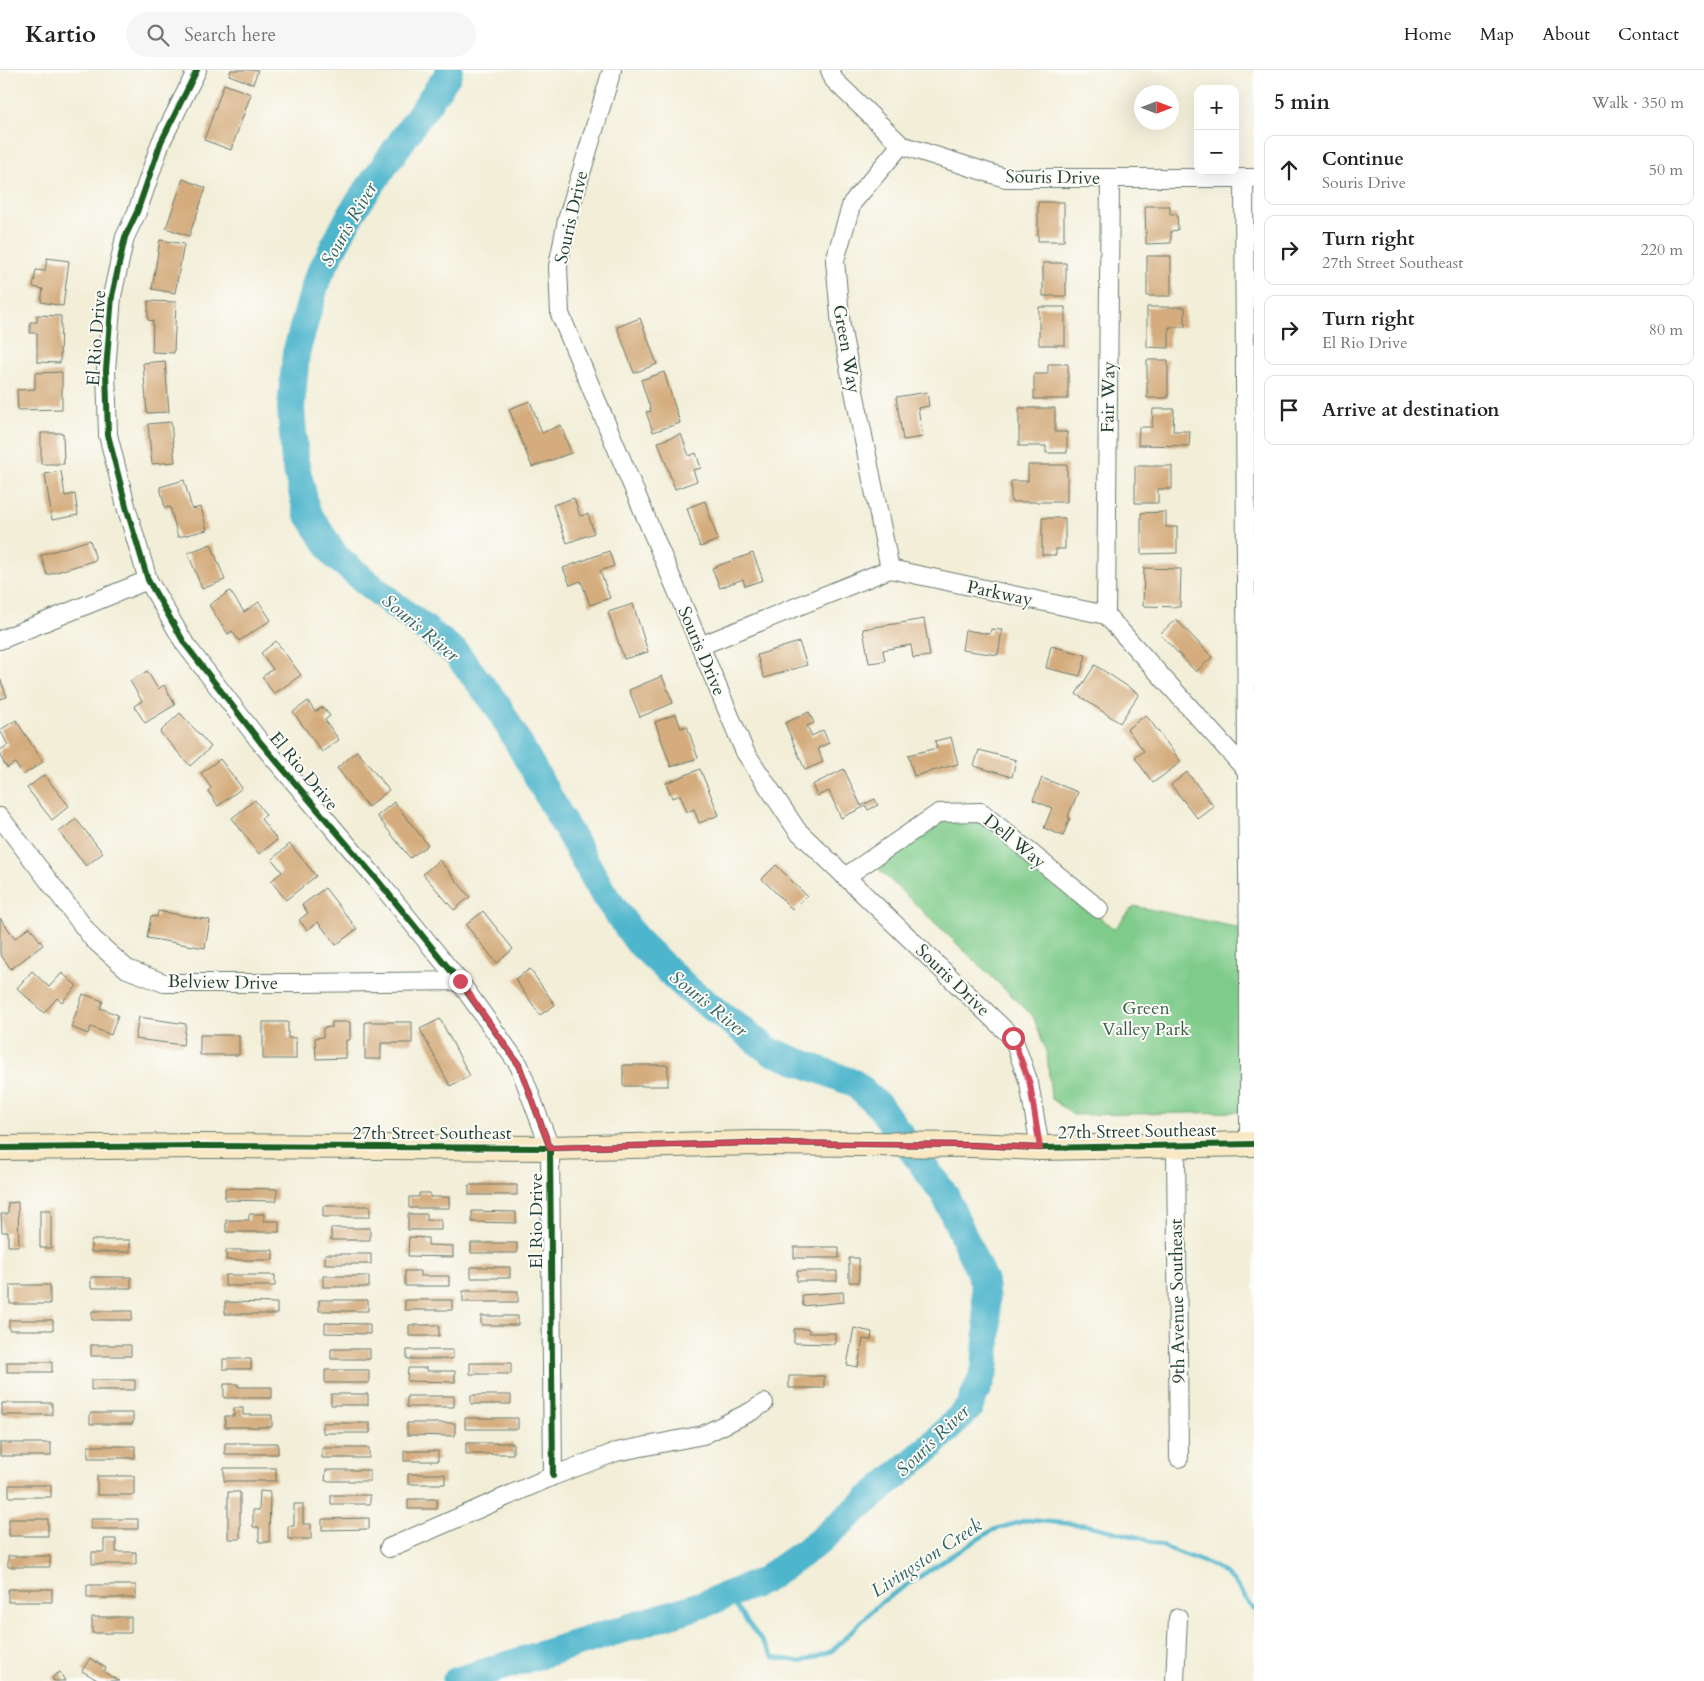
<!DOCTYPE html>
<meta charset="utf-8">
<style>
:root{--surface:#fff;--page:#f6f6f6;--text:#222;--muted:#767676;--line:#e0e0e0}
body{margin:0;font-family:Cardo,serif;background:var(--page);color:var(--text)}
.controls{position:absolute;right:15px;top:15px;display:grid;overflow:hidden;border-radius:10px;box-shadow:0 5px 20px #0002}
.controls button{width:45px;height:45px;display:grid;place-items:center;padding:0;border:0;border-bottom:1px solid var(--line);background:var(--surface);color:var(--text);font:25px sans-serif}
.compass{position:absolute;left:1134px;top:15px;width:45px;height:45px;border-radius:50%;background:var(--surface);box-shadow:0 5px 20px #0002;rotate:90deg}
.stop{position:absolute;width:15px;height:15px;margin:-11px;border:4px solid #d1495b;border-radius:50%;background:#fff}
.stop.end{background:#d1495b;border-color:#fff;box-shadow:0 1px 5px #0008}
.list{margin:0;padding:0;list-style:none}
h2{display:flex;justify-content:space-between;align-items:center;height:65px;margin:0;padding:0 20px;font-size:21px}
h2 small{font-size:16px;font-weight:400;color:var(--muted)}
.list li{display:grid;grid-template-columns:32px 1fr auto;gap:15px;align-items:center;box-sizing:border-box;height:70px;margin:0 10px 10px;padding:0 10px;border:1px solid var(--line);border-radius:10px}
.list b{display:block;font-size:19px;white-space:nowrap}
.list p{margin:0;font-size:16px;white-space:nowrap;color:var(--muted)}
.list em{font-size:16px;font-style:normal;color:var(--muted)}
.icon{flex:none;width:28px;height:28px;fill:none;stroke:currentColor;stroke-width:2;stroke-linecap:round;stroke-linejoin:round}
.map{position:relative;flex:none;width:1254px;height:1611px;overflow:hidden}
header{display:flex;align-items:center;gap:30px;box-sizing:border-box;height:70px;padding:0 25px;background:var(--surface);border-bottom:1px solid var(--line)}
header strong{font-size:24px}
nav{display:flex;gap:28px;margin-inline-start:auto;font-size:18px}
.search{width:350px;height:45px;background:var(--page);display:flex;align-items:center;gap:12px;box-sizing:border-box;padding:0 18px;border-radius:28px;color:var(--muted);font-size:19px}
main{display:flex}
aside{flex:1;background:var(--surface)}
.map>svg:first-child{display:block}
.green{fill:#7ecb8a;stroke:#4e845f}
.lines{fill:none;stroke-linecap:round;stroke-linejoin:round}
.stream{stroke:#4db5cc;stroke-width:4.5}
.river{stroke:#4db5cc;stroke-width:28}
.building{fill:#d4ac7d}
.street-casing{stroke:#697b6d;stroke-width:20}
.secondary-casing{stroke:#697b6d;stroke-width:26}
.street{stroke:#fff;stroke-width:18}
.secondary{stroke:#f8e8c3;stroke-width:24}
.cycleway-casing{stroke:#fdfcf7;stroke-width:9}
.cycleway{stroke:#1b5e20;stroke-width:6}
.route{stroke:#d1495b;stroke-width:6}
.labels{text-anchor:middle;stroke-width:4;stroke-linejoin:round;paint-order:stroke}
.street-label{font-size:18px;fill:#1f3d34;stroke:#fdfcf7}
.park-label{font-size:18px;fill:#37604a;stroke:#fdfcf7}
.water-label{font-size:19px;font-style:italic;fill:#2d6162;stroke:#fdfcf7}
</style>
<header>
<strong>Kartio</strong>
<div class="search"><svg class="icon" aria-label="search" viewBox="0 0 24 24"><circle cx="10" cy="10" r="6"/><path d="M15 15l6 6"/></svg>Search here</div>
<nav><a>Home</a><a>Map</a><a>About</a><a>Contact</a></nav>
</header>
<main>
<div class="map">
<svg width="1254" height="1611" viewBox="0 0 1254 1611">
<rect width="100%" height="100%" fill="#fdfcf7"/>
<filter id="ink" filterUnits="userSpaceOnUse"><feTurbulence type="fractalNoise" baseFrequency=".02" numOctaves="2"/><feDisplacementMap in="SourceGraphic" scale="10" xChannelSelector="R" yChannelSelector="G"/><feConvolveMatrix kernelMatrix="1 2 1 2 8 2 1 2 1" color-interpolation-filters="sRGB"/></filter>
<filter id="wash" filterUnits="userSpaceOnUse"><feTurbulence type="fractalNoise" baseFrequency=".0096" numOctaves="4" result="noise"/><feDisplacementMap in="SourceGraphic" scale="20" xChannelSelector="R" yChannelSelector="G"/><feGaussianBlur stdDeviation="1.12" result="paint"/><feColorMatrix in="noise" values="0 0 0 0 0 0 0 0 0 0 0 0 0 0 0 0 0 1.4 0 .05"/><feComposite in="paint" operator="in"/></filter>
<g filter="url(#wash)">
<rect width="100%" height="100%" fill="#f2eed8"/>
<path class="green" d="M979,746L1114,859L1134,836L1240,858L1243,1042L1073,1045L1051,1028L1047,984L1033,946L871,792L938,747Z"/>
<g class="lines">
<path class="stream" d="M727,1525L774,1587L802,1592L832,1581L880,1533L954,1484L993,1460L1027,1450L1086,1455L1141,1468L1214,1496L1233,1510L1254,1540"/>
<path class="river" d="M449,0L447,6L352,142L317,209L296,283L291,338L295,392L307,442L336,487L392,533L455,582L497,635L603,823L638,872L690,921L770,981L854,1013L880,1037L945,1125L984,1212L988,1257L985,1300L969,1338L930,1377L817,1473L763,1511L704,1534L456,1611"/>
</g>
<g id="blocks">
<path class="building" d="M231,0H258L253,14L229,5Z
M224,14L251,24L231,80L204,70Z
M183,109L206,118L189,166L166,158Z
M1038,132H1064V171H1038Z
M1145,136H1170V144H1177L1178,160L1171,161V173L1146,174Z
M160,170L184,174L175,223L152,219Z
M1147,186H1171V226H1147Z
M47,188L69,191L63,236L41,232L43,219L33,217L36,200L45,201Z
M1043,193H1066V226H1043Z
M148,231L176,232L174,283L152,282L153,251L148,250Z
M1039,237H1065V275H1039Z
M1147,237H1185V257H1169V278L1147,277Z
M37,245L61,246L60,293L37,292V263H30V252H37Z
M640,248L657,294L634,303L617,257Z
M1147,290H1168V328H1147Z
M165,291L169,342L147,343L143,293Z
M1048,294H1068V329H1034V304H1048Z
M62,302V339L18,340L17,320L35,319V303Z
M664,302L680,353L653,362L646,342L651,341L641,310Z
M927,322L929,336L918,338L923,367L903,370L896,327Z
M530,331L542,363L561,355L571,383L532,397L509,339Z
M1019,338H1055V362H1067V383H1046V376H1019Z
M1153,339H1174L1173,361H1190L1189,376L1138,375L1139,357H1152Z
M171,352L175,392L152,394L148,354Z
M41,363H63L64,394H41Z
M681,364L689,386L696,383L701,398L693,400L697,411L675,419L658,372Z
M1028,395H1067V432H1011V411H1028Z
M1135,396H1172V419H1158V433H1135Z
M61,401L65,426L75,424L78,445L52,450L45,404Z
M184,410L192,439L201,437L207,460L178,467L170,437L165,438L160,417Z
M574,428L580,446L588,444L594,463L567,473L553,435Z
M705,431L718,470L700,477L687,438Z
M1166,442V457H1177V483L1141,484V443Z
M1042,448H1065V479H1056V485H1042Z
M90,470L96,490L47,505L41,485Z
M211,474L225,510L202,519L188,483Z
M609,481L614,496L600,501L610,528L590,535L581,511L570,515L563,498Z
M753,483L763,510L745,516L743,509L720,518L712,498Z
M1144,498L1181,499L1180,537L1143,536Z
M230,521L244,542L259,532L271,550L239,571L232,561L228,564L209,535Z
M633,534L648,582L624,589L608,542Z
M924,549L930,586L913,588L911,575L883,580L885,591L869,593L863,559Z
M1176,549L1212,587L1196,602L1160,564Z
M991,559L1002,560L998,585L962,580L965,560L990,564Z
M276,571L301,605L274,624L262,607L273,599L261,583Z
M799,572L807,595L764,608L757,585Z
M1051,576L1086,585L1080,606L1046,598Z
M1095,595L1139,624L1120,653L1076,624Z
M147,601L158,619L164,615L175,635L145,653L134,636L142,631L130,611Z
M662,606L673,633L640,647L629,620Z
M0,608L7,627L0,629Z
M308,631L315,642L323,637L330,646L325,650L339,670L322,682L293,642Z
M809,642L814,653L807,656L812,666L823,660L829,673L818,678L823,692L805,700L785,653Z
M180,643L211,677L190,696L160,662Z
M676,644L681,658L687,656L698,688L671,697L655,652Z
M1146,645L1181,692L1153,713L1135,688L1144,681L1127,659Z
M16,650L43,692L23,705L15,693L7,698L0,686V680L8,675L0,660Z
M951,667L958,694L914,706L908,685L937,678L935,671Z
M979,680L1016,690L1012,707L974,696Z
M357,681L389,720L368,737L337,698Z
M220,689L242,718L218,736L208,721L211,718L201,703Z
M700,699L719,745L699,753L694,739L687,742L680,725L672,728L666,713Z
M844,699L861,736L875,729L878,735L868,740L866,736L841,748L829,721L817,726L812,715Z
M1187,702L1214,737L1198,749L1171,715Z
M44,705L69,736L52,750L27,718Z
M1042,708L1078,722L1068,747L1070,748L1063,766L1044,758L1052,738L1033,730Z
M255,730L266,745L261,749L277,770L259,784L232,748Z
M394,732L428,775L410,788L377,746Z
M76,749L103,783L86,796L59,762Z
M290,774L316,806L286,830L271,811L282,802L272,789Z
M439,790L470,827L454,840L423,804Z
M776,795L807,826L793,840L762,809Z
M325,818L357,859L336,875L318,852L307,860L299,850L308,843L302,835Z
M158,841L210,850L205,878L147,868L151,846L157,847Z
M483,841L513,879L497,893L466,855Z
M0,848L15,868L30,857L43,875L11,899L0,884Z
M530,899L555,935L540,945L515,909Z
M32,901L49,917L62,903L77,916L62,932L57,928L44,943L17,918Z
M83,924L103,931L100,938L118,945L111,965L91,957L88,964L71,957Z
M139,947L186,954L183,975L135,969Z
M440,949L470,1006L450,1016L420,959Z
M263,952H288V968H296V989H263Z
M332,952H350V970H346V988L316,989L315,968L323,967V958L332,957Z
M365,952H412V973H381V989H365Z
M200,965H239V985H200Z
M623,995H668V1016H623Z
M469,1115H517V1125H469Z
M225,1118L277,1119V1131L225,1130Z
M419,1123H430V1127H449V1138H409V1127H419Z
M18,1132L19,1176H8V1162H2L1,1144H8V1133Z
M323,1136H370V1147H323Z
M40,1140H51V1178H40Z
M472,1141L516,1142V1153L472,1152Z
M249,1144H264V1151H279V1162H226V1150H249Z
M408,1144H427V1150H441V1160H408Z
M331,1158H370V1170H331Z
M409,1167L428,1168V1175L453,1176V1187L408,1186Z
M91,1170H130V1182H91Z
M471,1173H517V1183H471Z
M794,1177H839V1188H794Z
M226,1180H273V1190H226Z
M325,1184H371V1194H325Z
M849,1188H859V1212H849Z
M471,1197H510V1208H471Z
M405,1201H420V1206H449V1216H405Z
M797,1201H837V1211H797Z
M225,1205H275V1216H225Z
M323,1206H369V1217H323Z
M91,1207H131V1218H91Z
M10,1215H50V1234H10Z
M463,1221H518V1232H463Z
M843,1222L844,1232L803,1236L802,1225Z
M319,1230H368V1241H319Z
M405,1230H452V1240H405Z
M225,1232L277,1233V1244H225Z
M92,1241H132V1250H92Z
M481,1246H518V1255H481Z
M9,1250H53V1260H9Z
M325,1253L370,1254V1264L325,1263Z
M409,1255H439V1266H409Z
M854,1258L872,1262L871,1270L863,1269L858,1297L847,1295Z
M794,1259H809V1263H835V1274L794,1273Z
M91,1275H131V1286H91Z
M331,1279H370V1289H331Z
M407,1280H453V1289H407Z
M223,1289H251V1299H223Z
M7,1292H52V1302H7Z
M470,1293H511V1304H470Z
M408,1298H427V1301H455V1312L407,1311Z
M325,1300H369V1313H325Z
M789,1306H824V1318H789Z
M91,1310H135V1320H91Z
M224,1314H238V1317H272V1328H224Z
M331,1324H368V1335H331Z
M471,1325H511V1334H471Z
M407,1326H454V1337H407Z
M2,1333H52V1345H2Z
M234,1338H243V1345H272V1357H225V1346H234Z
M90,1343H133V1354H90Z
M465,1348H518V1359H465Z
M323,1353H370V1363H323Z
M407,1353H455V1366L407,1365Z
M0,1373H51V1386H0Z
M225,1373H278V1384H225Z
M466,1373H513V1384H466Z
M88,1376H135V1388H88Z
M322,1378H369V1388H322Z
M404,1381H438V1391H404Z
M224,1398H276V1411H224Z
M326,1400H370V1411H325Z
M408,1404H445V1414H408Z
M97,1406H134V1425H97Z
M9,1415H51V1427H9Z
M260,1421L270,1422L269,1472H259V1457H253V1440H259Z
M228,1422H240V1469H228Z
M331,1425H370V1434H331Z
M408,1429H437V1439H408Z
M294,1434H303V1454H311V1469H288V1456H294Z
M369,1448V1459L322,1460V1449Z
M9,1449H48V1466H9Z
M91,1449H138V1459H91Z
M104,1469H116V1482H136V1494H92V1482H104Z
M8,1486H50V1497H8Z
M87,1515H136V1528H87Z
M8,1519H52V1532H8Z
M92,1547H131V1563H92Z
M90,1588L106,1598L104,1602L119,1611H99L82,1601Z
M60,1602L65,1611H54L52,1607Z"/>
</g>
</g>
<g filter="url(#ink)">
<use href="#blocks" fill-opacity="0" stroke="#697b6d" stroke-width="1"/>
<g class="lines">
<defs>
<path id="street" d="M197,0L161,72L137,142L125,167L112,226L106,300L108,365L127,440L148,510L185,574L261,673L379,812L459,911L519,995L550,1078L553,1406
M612,0L567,150L558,196L560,244L745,682L797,760L1013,968L1029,1013L1040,1078
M830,0L834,10L901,75L1005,108H1254
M1244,108L1247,701L1249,893V1074
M890,499L841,257L835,190L852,133L901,75
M1106,545L1110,108
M0,570L148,510
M700,576L890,499L1106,545L1247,701
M0,747L93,869L127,899L164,913H302L459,911
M845,807L939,743L981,742L1099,839
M1176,1075L1179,1388
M389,1478L553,1406L616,1382L703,1365L752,1341L764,1333
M1175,1611L1178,1548"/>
<path id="secondary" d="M0,1078L201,1076L550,1078L755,1073L972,1075L1040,1078L1254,1074"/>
</defs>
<use href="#street" class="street-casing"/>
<use href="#secondary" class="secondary-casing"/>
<use href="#street" class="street"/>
<use href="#secondary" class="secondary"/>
<defs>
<path id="cycleway" d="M197,0L161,72L137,142L125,167L112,226L106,300L108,365L127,440L148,510L185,574L261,673L379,812L459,911L519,995L550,1078L553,1406
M0,1078L201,1076L550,1078L755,1073L972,1075L1040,1078L1254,1074"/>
</defs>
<use href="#cycleway" class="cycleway-casing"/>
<use href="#cycleway" class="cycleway"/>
</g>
</g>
<g class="lines" filter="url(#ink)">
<path class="route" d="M460,911L519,995L550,1078L755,1073L972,1075L1040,1078L1030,1014L1013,968"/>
</g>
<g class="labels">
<g class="street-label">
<text transform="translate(1053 107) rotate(1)" y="6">Souris Drive</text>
<text transform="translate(571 147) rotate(-77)" y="6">Souris Drive</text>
<text transform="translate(96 268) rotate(-86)" y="6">El Rio Drive</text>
<text transform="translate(847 279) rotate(80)" y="6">Green Way</text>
<text transform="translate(1108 327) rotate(-89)" y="6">Fair Way</text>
<text transform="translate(1000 523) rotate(12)" y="6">Parkway</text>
<text transform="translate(702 581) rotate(67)" y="6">Souris Drive</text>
<text transform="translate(304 701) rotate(50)" y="6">El Rio Drive</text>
<text transform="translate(1015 771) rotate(39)" y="6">Dell Way</text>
<text transform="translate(953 910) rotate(44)" y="6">Souris Drive</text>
<text transform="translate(223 912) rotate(1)" y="6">Belview Drive</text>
<text transform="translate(1137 1061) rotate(-1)" y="6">27th Street Southeast</text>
<text x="432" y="1069">27th Street Southeast</text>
<text transform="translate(536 1151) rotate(-90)" y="6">El Rio Drive</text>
<text transform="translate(1177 1231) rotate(-91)" y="6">9th Avenue Southeast</text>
</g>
<g class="park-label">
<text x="1146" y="944">Green<tspan x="1146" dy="21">Valley Park</tspan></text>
</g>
<g class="water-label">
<text transform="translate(348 154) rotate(-60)" y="7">Souris River</text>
<text transform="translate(421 557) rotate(40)" y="7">Souris River</text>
<text transform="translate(709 933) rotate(39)" y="7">Souris River</text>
<text transform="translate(932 1370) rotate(-44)" y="7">Souris River</text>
<text transform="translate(926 1487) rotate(-33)" y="7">Livingston Creek</text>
</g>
</g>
</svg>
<div class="controls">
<button>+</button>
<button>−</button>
</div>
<svg class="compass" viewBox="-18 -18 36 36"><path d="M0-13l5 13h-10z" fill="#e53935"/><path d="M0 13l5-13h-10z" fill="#767676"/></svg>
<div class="stop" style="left:1013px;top:968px"></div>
<div class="stop end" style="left:460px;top:911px"></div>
</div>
<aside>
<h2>5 min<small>Walk · 350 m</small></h2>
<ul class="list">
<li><svg class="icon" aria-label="ahead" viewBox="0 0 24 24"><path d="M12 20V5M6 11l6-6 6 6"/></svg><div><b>Continue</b><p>Souris Drive</p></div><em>50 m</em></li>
<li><svg class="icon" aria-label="right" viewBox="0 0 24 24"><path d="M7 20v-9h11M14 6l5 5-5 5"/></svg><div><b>Turn right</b><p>27th Street Southeast</p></div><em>220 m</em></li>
<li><svg class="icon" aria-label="right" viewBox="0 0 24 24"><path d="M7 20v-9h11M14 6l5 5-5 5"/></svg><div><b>Turn right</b><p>El Rio Drive</p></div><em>80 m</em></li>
<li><svg class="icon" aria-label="arrive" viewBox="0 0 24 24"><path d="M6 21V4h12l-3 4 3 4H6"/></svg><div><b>Arrive at destination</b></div></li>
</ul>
</aside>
</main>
